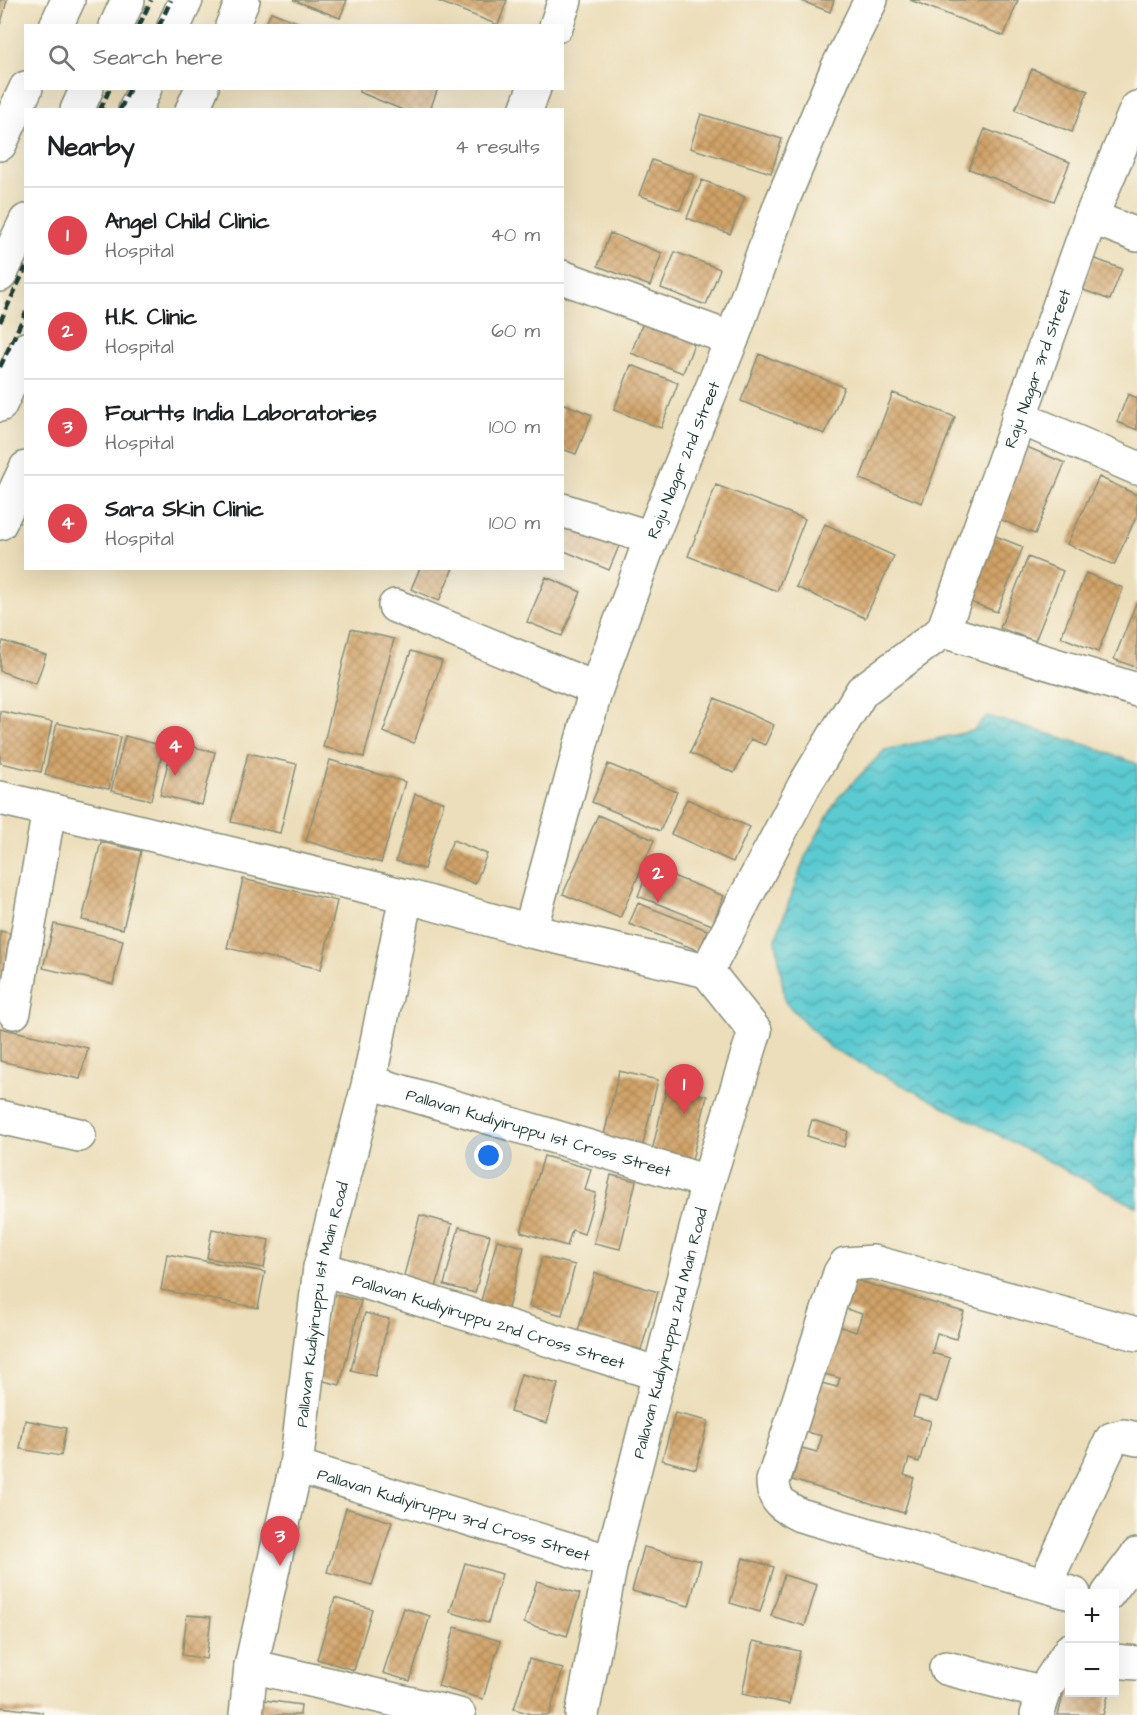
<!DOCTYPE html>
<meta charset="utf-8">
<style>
:root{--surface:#fff;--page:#f2f2f2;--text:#202124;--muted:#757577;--line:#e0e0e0;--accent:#b5179e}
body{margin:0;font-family:"Architects Daughter",sans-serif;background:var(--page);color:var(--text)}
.controls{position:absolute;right:18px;bottom:18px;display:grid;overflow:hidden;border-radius:0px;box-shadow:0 6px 24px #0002}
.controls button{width:54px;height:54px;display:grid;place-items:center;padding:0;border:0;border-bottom:2px solid var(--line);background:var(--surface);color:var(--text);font:30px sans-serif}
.you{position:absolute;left:489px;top:1156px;width:21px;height:21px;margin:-15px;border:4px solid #fff;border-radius:50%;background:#1a73e8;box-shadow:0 0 0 9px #1a73e833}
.badge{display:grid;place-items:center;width:39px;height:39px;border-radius:50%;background:var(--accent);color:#fff;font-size:20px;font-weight:700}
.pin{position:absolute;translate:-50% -50px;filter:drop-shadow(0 2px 3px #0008)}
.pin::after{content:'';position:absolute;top:32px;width:21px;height:18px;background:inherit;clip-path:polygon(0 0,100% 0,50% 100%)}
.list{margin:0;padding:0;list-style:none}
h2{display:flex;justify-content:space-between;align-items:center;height:78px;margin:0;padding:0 24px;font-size:26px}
h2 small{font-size:20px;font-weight:400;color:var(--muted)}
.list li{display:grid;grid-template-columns:39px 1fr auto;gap:18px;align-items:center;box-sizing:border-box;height:96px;padding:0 24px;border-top:2px solid var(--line)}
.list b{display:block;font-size:22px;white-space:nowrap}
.list p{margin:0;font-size:20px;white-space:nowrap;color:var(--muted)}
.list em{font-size:20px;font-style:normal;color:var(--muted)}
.icon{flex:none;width:33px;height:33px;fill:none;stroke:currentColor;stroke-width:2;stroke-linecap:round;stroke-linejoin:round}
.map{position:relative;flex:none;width:1137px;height:1715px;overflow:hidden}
.search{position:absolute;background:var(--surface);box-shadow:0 6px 24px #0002;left:24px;top:24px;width:540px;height:66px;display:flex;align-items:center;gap:15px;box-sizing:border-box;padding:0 21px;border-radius:0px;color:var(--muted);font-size:22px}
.panel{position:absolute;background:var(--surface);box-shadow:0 6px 24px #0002;left:24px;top:108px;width:540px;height:462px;border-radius:0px}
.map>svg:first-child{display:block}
.water{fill:url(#water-waves);stroke:#3e8482;stroke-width:1.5}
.building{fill:url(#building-cross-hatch)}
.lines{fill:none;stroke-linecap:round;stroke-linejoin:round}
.minor-casing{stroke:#868e77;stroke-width:36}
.tertiary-casing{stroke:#868e77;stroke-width:36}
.primary-casing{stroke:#868e77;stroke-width:36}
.minor{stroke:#fff;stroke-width:33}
.tertiary{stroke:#fff;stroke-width:33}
.primary{stroke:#fff;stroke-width:33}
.rail{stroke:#1f3d34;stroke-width:4.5;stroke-dasharray:9 4.5;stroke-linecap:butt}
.labels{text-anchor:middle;stroke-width:4.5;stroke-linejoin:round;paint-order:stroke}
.street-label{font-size:16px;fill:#1f3d34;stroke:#fbf7ec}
</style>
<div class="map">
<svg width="1137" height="1715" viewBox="0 0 1137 1715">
<defs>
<pattern id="water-waves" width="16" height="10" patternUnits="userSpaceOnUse" patternTransform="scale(1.5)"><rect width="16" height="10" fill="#5ccad1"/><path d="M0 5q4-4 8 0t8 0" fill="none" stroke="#4ba5aa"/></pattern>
<pattern id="building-cross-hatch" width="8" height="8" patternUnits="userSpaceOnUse" patternTransform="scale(1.5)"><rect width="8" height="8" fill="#d2a368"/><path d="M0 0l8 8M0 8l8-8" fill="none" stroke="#aa8656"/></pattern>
</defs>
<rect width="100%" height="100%" fill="#fbf7ec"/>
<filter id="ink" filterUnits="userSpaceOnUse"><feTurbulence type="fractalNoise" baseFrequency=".0167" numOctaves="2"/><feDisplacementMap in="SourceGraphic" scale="12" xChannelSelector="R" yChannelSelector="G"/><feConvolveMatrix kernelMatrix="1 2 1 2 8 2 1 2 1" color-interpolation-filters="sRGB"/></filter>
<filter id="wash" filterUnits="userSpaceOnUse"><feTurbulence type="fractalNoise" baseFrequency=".008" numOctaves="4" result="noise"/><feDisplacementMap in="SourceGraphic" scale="24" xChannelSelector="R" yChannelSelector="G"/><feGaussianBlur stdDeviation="1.35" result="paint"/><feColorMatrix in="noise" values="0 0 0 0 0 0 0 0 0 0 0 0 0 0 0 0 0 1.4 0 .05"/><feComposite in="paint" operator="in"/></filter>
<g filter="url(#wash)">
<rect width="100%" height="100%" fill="#ecdeba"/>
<path class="water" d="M987,716L1090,746L1137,764V1207L829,1047L785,1002L776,938L805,857L838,798L885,750L973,731Z"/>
<g id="blocks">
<path class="building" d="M0,0H7L1,23H0Z
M293,0H347L340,18Z
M435,0H507L498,25Z
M799,0H834L830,12Z
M910,0H1018L1004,36Z
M271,12L305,25V26H265Z
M1032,69L1088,91L1072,132L1015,110Z
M360,88H438L430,110H403L359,92Z
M701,114L782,139L771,173L690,148Z
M985,129L1070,162L1054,201L969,169Z
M652,160L694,175L680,210L639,195Z
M702,180L745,197L730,234L687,218Z
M610,233L662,253L650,286L598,266Z
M675,252L720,269L706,305L661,288Z
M1093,258L1122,269L1110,300L1081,289Z
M645,317L697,336L683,373L631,353Z
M759,354L844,387L825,434L741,401Z
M631,365L678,383L661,428L614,410Z
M893,393L955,417L922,503L860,479Z
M1128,394L1137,398V430L1117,422Z
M562,403L592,415L576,454L562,449Z
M1015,442L1065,463L1035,534L985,513Z
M1099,477L1137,495V515L1114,565L1067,544Z
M716,485L805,519L777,591L688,556Z
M562,522L619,546L609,570L562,550Z
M825,524L894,556L865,618L796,587Z
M983,531L1023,547L997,612L957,597Z
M1028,557L1063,571L1035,641L1000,628Z
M420,568H453L439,601L411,589Z
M1086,573L1123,588L1098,652L1061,637Z
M546,577L581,592L562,636L527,622Z
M1137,601V668L1114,659Z
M351,629L394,639L364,757L323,747Z
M3,641L46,655L36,684L0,671V651Z
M411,651L442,661L414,743L383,732Z
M715,698L774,725L765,745L751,739L734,773L690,753Z
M0,711L52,722L41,772L0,763Z
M57,723L120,737L109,789L45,775Z
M125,736L164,746L151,800L111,791Z
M173,742L215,752L202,805L160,795Z
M248,753L297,764L280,833L231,822Z
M330,760L405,782L381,863L306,841Z
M608,764L677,792L660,831L592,802Z
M415,794L444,802L424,869L396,861Z
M687,799L750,827L733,862L671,834Z
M598,815L654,840L620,918L563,894Z
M453,840L487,854L475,884L441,869Z
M101,842L141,851L123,929L82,920Z
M650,867L724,896L712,925L638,896Z
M243,879L337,901L321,969L227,948Z
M638,903L707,930L700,951L629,924Z
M54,924L123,940L113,984L43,968Z
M0,931L10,933L3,976L0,975Z
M0,1028L88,1048L80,1079L0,1061Z
M619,1071L658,1080L642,1148L603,1139Z
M667,1086L707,1096L692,1160L652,1151Z
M812,1120L848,1131L844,1147L807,1136Z
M544,1156L591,1169L585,1190L596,1193L584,1234L572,1230L567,1246L521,1232Z
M611,1175L636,1181L620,1249L594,1243Z
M420,1215L452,1224L436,1288L403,1279Z
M459,1227L490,1235L475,1293L444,1285Z
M212,1229L269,1240L264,1268L207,1258Z
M497,1240L524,1247L507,1312L480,1305Z
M167,1254L265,1272L258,1308L161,1290Z
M542,1257L575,1265L562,1315L529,1306Z
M595,1273L658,1292L641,1350L578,1331Z
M852,1279L964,1312L956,1339L937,1333L932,1353L950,1358L937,1402L919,1397L913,1416L931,1421L919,1462L909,1459L904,1475L914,1478L904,1513L792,1480L802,1448L817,1452L822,1436L807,1432L821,1383L837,1387L840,1378L824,1374L838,1326L856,1332L862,1314L843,1308Z
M333,1294L361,1301L340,1385L312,1378Z
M365,1313L389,1319L375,1376L351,1370Z
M521,1374L558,1384L547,1423L510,1412Z
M675,1413L708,1421L696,1469L662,1460Z
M25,1420L66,1428L61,1456L20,1449Z
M346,1508L392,1522L372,1585L327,1572Z
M644,1547L701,1561L689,1606L632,1591Z
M743,1558L774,1567L760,1612L730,1603Z
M465,1563L502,1574L488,1623L450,1612Z
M784,1575L817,1585L805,1626L771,1616Z
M537,1581L580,1594L567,1636L524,1623Z
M335,1598L372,1609L354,1670L317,1659Z
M404,1608L430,1616L410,1681L383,1673Z
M187,1615L211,1617L206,1659L182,1655Z
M455,1627L500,1641L483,1699L438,1686Z
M753,1641L800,1651L789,1704L742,1694Z
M529,1659L563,1669L549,1715H534L514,1709Z
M1069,1673L1070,1692H1109L1103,1715H1058Z
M249,1698L301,1705L300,1715H247Z
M0,1707L42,1712V1715H0Z"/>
</g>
</g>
<g filter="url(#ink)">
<use href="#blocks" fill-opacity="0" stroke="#868e77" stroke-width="1.5"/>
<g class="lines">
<defs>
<g id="minor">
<path d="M556,26L565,0"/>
<path d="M526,110L534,88"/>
<path d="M1091,217L1137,235"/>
<path d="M562,277L732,339"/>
<path d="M1018,417L1137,468"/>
<path d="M562,510L651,538"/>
<path d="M395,606L596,689"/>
<path id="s1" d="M530,931L596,689L651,538L732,339L781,204L837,69L871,0"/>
<path d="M14,1012L49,810"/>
<path id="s2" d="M369,1082L708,1182"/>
<path d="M0,1117L79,1135"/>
<path id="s3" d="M320,1268L659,1374"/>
<path id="s4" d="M296,1466L611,1562"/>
<path d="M1045,1584L1112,1439L1124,1436L1137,1439"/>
<path d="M1074,1594L800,1515C784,1507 773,1501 773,1481L840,1273L846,1264L873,1262L1137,1334"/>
<path d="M1114,1661L1137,1663"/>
<path d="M251,1666L459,1715"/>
<path d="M946,1668L1044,1693"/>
<path id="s5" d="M246,1715L251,1666L296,1466L320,1268L369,1082L406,896"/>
<path id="s6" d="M582,1715L611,1562L708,1182L755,1031L707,971"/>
</g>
<g id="tertiary">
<path d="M56,26L68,0"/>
<path d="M232,26L243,0"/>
<path d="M192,110L202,88"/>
<path d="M0,144L26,88"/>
<path d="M0,523L26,468"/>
<path id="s7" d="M943,631L1091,217L1137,108"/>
<path d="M0,798L406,896L530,931L707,971L804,786L862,691L943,631L1137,690"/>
<path d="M1108,1594L1137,1555"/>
<path d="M1037,1715L1046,1687L1070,1650"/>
</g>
<path id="primary" d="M116,26L128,0
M174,26L186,0
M77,110L87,88
M135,110L145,88
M0,275L26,221
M0,405L26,349"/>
</defs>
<use href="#minor" class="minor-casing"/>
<use href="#tertiary" class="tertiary-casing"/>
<use href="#primary" class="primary-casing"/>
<use href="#minor" class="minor"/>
<use href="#tertiary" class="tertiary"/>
<use href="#primary" class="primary"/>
<path class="rail" d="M139,26L151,0
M159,26L171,0
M100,110L110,88
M120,110L130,88
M0,322L26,267
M0,367L26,312"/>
</g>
</g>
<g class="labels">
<g class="street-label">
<text dy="6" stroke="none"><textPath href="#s7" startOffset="279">Raju Nagar 3rd Street</textPath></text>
<text dy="6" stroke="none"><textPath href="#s1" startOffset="496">Raju Nagar 2nd Street</textPath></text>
<text dy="6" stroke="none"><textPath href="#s2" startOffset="177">Pallavan Kudiyiruppu 1st Cross Street</textPath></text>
<text dy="6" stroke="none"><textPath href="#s5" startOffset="418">Pallavan Kudiyiruppu 1st Main Road</textPath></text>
<text dy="6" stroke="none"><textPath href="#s3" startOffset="177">Pallavan Kudiyiruppu 2nd Cross Street</textPath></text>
<text dy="6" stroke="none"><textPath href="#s6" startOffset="392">Pallavan Kudiyiruppu 2nd Main Road</textPath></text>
<text dy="6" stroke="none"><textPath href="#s4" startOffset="165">Pallavan Kudiyiruppu 3rd Cross Street</textPath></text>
</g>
</g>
</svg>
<div class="controls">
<button>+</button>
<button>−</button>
</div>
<div class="you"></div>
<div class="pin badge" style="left:684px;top:1114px;background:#e0444e">1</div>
<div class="pin badge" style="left:658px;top:903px;background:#e0444e">2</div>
<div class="pin badge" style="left:280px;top:1566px;background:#e0444e">3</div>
<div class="pin badge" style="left:175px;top:776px;background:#e0444e">4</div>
<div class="search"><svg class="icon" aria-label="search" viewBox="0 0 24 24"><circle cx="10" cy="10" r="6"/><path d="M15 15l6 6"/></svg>Search here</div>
<section class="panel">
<h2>Nearby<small>4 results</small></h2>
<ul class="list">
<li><span class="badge" style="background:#e0444e">1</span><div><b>Angel Child Clinic</b><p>Hospital</p></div><em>40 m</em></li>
<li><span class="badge" style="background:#e0444e">2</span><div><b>H.K. Clinic</b><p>Hospital</p></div><em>60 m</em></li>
<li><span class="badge" style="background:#e0444e">3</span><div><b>Fourtts India Laboratories</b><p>Hospital</p></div><em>100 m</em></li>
<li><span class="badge" style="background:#e0444e">4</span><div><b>Sara Skin Clinic</b><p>Hospital</p></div><em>100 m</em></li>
</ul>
</section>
</div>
